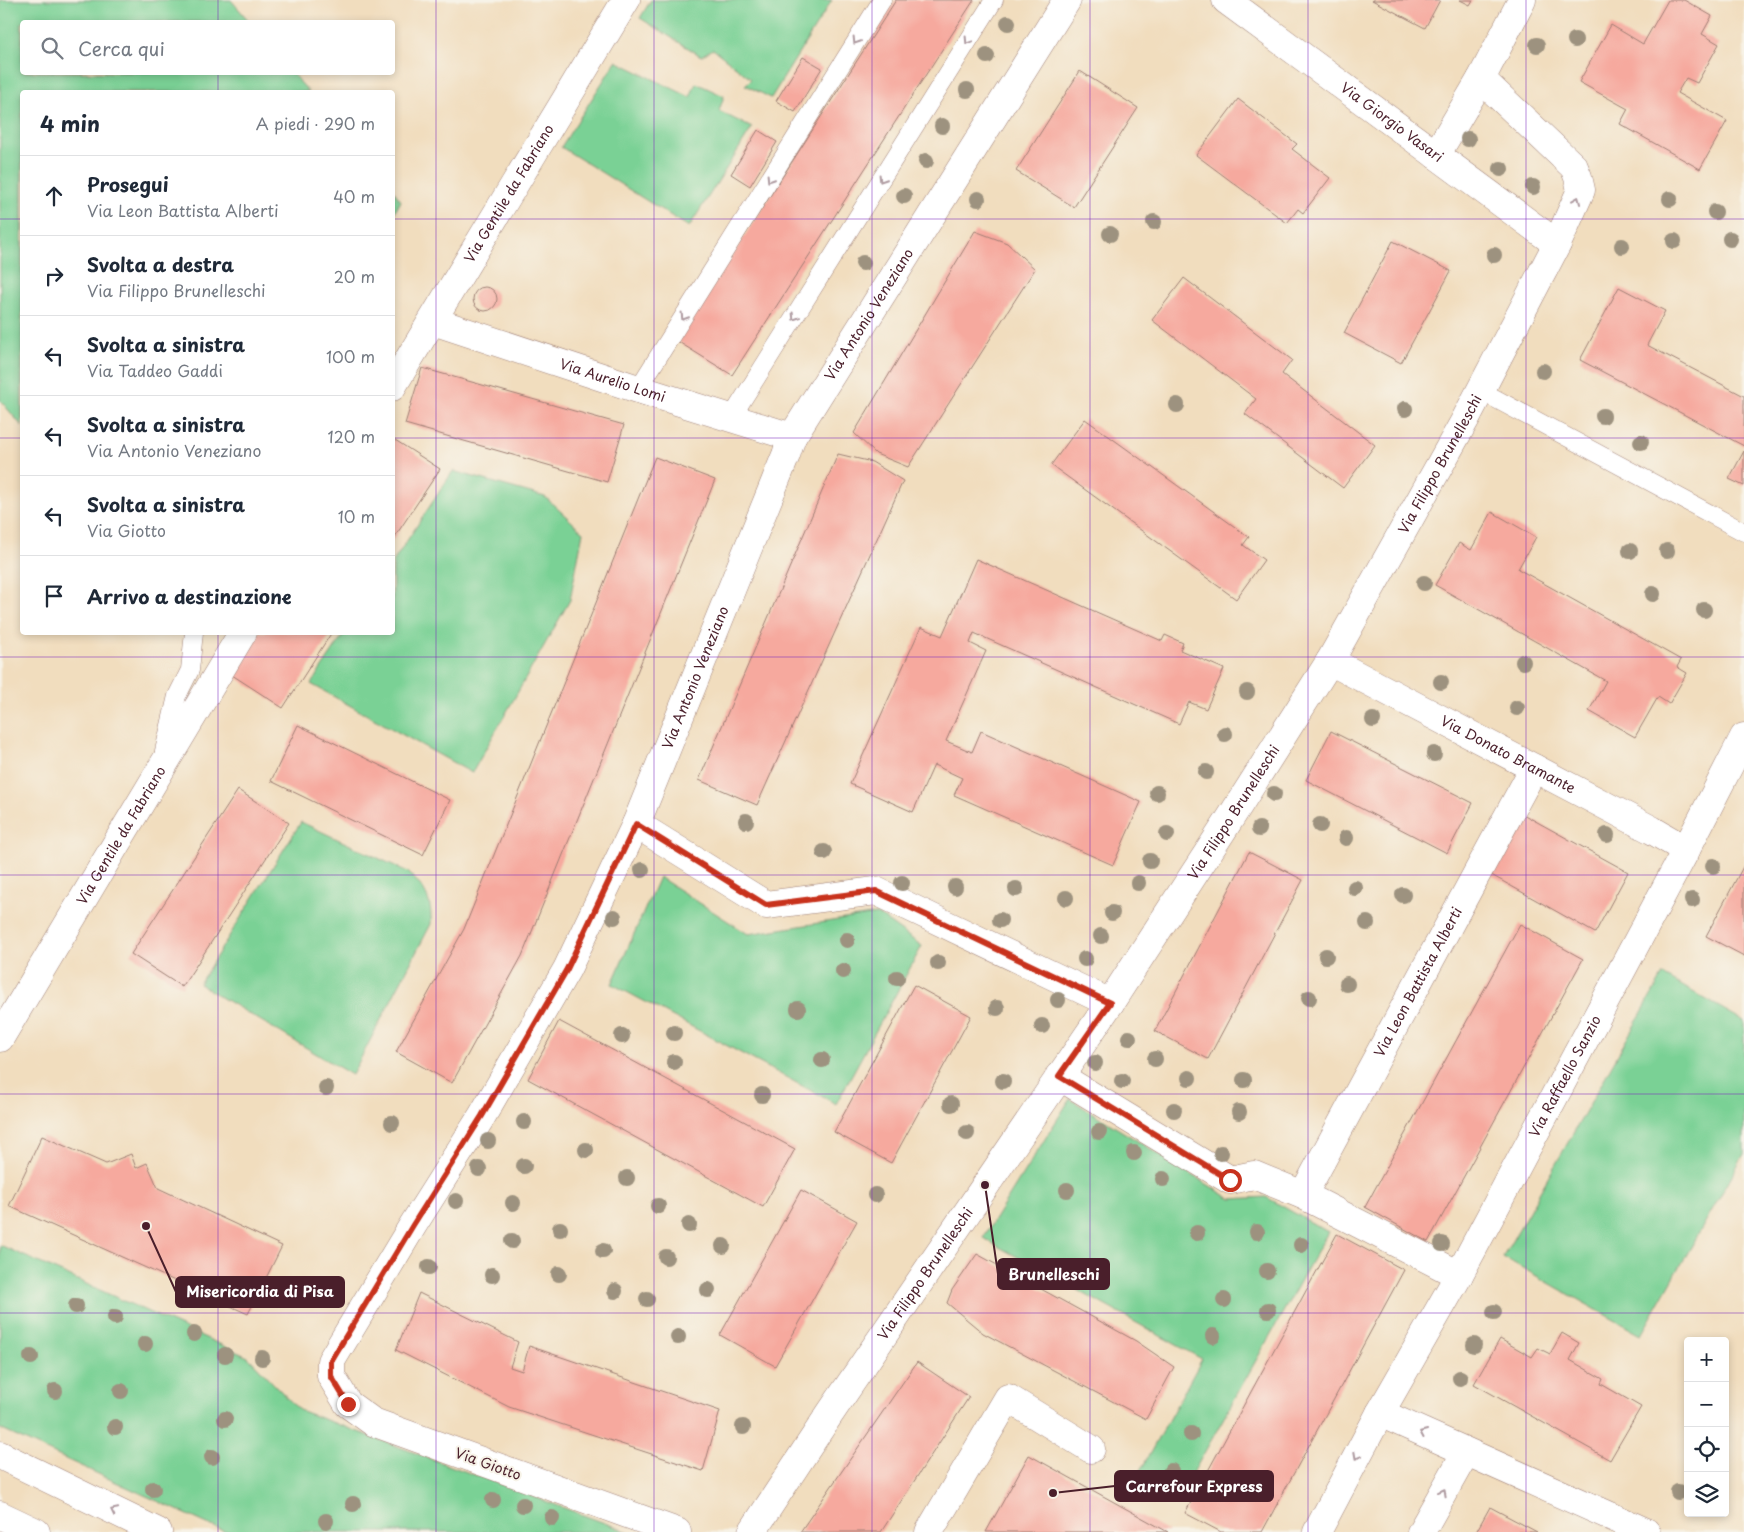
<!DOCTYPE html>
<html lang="it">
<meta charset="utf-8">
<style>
:root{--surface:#fff;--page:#f6f6f7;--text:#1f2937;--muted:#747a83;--line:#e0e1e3}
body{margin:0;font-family:"Playpen Sans",sans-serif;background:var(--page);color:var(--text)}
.controls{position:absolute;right:15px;bottom:15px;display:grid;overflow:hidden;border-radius:5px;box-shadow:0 2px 8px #0003}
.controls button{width:45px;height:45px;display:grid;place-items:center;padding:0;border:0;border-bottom:1px solid var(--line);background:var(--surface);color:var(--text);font:25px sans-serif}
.stop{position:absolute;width:15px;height:15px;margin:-11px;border:4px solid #c8321e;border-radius:50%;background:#fff}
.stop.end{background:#c8321e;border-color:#fff;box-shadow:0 1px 5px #0008}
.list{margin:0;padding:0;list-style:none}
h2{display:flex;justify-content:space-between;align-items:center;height:65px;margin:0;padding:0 20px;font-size:21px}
h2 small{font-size:16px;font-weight:400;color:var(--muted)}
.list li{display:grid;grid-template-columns:32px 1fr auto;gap:15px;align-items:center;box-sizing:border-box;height:80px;padding:0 20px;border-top:1px solid var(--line)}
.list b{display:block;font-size:19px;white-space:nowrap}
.list p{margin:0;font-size:16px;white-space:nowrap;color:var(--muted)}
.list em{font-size:16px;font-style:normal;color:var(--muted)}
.icon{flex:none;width:28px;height:28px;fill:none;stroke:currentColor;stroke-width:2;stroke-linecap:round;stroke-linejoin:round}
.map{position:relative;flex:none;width:1744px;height:1532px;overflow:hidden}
.search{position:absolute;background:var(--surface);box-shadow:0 2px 8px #0003;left:20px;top:20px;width:375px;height:55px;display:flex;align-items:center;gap:12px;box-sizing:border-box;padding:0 18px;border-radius:5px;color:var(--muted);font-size:19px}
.panel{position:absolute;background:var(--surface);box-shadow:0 2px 8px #0003;left:20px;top:90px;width:375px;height:545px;border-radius:5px}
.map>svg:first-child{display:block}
.green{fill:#7ad195;stroke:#627860}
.building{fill:#f6a99e}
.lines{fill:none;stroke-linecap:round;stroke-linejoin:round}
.service-casing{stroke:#9e7e74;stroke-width:19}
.minor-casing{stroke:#9e7e74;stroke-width:29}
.tertiary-casing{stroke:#9e7e74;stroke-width:29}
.service{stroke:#fff;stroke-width:18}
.minor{stroke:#fff;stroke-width:28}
.tertiary{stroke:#fff;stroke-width:28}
.tree{fill:#9d927f}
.oneway{stroke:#ae9aa0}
.route{stroke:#c8321e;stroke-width:6}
.grid{fill:none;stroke:#7b2cbf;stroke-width:1;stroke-opacity:0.55}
.labels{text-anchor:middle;stroke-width:4;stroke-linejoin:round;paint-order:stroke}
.street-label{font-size:14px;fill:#4a1f2b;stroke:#f7f3e8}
.leader{fill:none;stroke:#4a1f2b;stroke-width:2}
.callout-dot{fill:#4a1f2b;stroke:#f7f3e8;stroke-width:2}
.callout{fill:#4a1f2b;stroke:#4a1f2b;stroke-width:2}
.callout-label{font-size:15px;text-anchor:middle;font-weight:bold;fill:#fff}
</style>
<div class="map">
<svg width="1744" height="1532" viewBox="0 0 1744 1532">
<rect width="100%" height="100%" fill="#f7f3e8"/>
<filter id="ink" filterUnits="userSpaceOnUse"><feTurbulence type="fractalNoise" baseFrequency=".02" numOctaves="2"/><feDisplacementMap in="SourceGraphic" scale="10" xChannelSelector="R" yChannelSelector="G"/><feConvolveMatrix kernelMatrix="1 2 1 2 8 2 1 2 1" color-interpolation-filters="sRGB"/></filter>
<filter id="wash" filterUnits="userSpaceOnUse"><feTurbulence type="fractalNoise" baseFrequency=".0096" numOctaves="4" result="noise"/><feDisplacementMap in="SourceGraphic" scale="20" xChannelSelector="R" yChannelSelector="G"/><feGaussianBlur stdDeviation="1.12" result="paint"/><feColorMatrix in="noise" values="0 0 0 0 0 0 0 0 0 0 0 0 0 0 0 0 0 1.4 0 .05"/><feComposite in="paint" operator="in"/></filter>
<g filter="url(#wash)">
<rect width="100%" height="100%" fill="#f1ddbe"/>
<path class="green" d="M0,0H231L250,22H22V72L292,73L309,92H22V426L0,400Z
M651,0H832L771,98L745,85L751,79L713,49L701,56L640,18Z
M616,61L690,97L696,83L724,96L719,111L752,128L689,227L561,147Z
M393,190L401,201L393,215H392Z
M453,471L545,497L583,532L570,600L472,773L311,684L345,633L392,632L393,562Z
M301,822L408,872C425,889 432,899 431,924L352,1075L199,984Z
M659,877L748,934L877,914L922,946L836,1104L612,984Z
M1663,975L1744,1021V1154L1641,1335L1503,1257Z
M1070,1099L1231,1199L1266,1197L1328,1232L1180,1496L1138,1475L1202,1359L983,1238Z
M0,1245L248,1357L299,1410L629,1532H225L0,1429Z"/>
<g id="blocks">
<path class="building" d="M896,0H974L732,375L677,341Z
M1372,0H1440L1425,28Z
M1460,0H1473L1470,5Z
M1668,0H1684L1712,16L1702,34L1719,44L1697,83L1686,78L1677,93L1727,121L1700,169L1620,124L1628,109L1579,82L1611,25L1643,44Z
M803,57L822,68L795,112L776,101Z
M1080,71L1138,108L1074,207L1016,171Z
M1238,99L1297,144L1292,149L1330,178L1303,213L1298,209L1287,223L1196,155Z
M758,130L777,142L750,186L731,174Z
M975,231L1007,243L1035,269L908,467L876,454L854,433Z
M1393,241L1451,271L1401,363L1344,333Z
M1184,278L1292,360L1282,374L1375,445L1343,488L1245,414L1256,399L1152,320Z
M473 299a12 12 0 1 1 24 0a12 12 0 1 1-24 0Z
M1619,287L1665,311L1647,345L1744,396V446L1580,360Z
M422,368L624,425L607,482L405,424Z
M1085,419L1249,537L1243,545L1264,560L1236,599L1051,465Z
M392,438L440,469L392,541Z
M1744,451V486L1729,479Z
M838,454L872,462L903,481L757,805L699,780Z
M655,457L715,480L522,956L452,1083L396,1052L464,929Z
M1492,512L1536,537L1518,569L1681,660L1677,667L1687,673L1669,704L1658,697L1635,737L1589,711L1606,681L1435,585L1459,543L1471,550Z
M976,559L1162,641L1165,635L1183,643L1180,650L1224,669L1206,709L1189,702L1179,724L974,633L970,643L986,651L946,741L972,752L981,731L1141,802L1113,865L954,795L962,778L934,765L913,812L850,784L921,627L942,636Z
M256,632H332L283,708L229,673Z
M298,725L450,800L423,855L271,781Z
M1331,731L1473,803L1447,853L1306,780Z
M238,790L289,823L182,987L131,954Z
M1519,812L1628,872L1595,933L1486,872Z
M1249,852L1303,880L1208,1059L1155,1031Z
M1744,865V956L1706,936Z
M1520,924L1583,959L1428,1242L1365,1207Z
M914,985L971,1016L891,1163L834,1132Z
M559,1021L795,1149L763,1207L528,1079Z
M42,1136L106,1164L131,1154L136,1168L147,1163L158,1188L282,1246L248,1314L9,1206Z
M801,1190L857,1221L775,1366L720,1335Z
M1337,1234L1404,1270L1262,1532H1221L1185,1513Z
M977,1254L1136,1341L1174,1367L1146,1419L983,1333L947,1303L952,1290Z
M419,1293L518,1342L510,1367L522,1371L529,1346L720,1411L703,1471L509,1407L396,1350Z
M1562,1333L1579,1343L1570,1360L1603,1379L1601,1384L1641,1407L1610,1460L1474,1384L1500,1339L1532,1357L1538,1348L1550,1354Z
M917,1362L969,1397L881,1532H800Z
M1029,1455L1168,1532H986Z
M1490,1507L1537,1532H1476Z"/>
</g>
</g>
<g filter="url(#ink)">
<use href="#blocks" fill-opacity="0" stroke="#9e7e74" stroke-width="1"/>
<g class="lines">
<defs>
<path id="service" d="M638,389L882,0
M1481,391L1744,532
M731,418L994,0
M164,751L177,696L190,670L194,632"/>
<g id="minor">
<path id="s1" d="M1226,0L1557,244"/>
<path d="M1436,155L1481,79L1522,0"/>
<path id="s2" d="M433,321L638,389L792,437"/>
<path id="s3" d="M392,387L626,0"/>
<path id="s4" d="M1330,661L1652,830L1686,850"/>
<path d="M636,824L766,905L876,891L1110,1003"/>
<path id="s5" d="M0,1038L243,632"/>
<path d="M1059,1076L1230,1180L1254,1175L1303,1195L1459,1275"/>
<path id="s6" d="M1303,1195L1534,768"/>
<path d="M1380,1413L1646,1532"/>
<path id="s7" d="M677,1532L373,1422L348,1404L331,1376V1361L413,1225L482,1116L567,969L636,824L786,455L792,437L1067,0"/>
<path id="s8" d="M752,1532L829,1415L1110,1003L1226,825L1330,661L1465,420L1557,244L1581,190L1578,177L1574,167L1481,79"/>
<path d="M929,1532L1008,1398L1091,1449"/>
<path id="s9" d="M1317,1532L1380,1413L1459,1275L1686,850L1744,737"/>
<path d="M1421,1532L1466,1452"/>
</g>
<path id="tertiary" d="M0,1455L158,1532
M0,1515L36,1532"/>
</defs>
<use href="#service" class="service-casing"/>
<use href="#minor" class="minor-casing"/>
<use href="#tertiary" class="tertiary-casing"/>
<use href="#service" class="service"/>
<use href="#minor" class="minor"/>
<use href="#tertiary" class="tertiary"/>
</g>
<g class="tree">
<circle cx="1008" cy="23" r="8"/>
<circle cx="1575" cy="40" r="8"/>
<circle cx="1537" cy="45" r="8"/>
<circle cx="987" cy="56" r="8"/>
<circle cx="967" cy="90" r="8"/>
<circle cx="942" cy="126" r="8"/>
<circle cx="1468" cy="139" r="8"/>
<circle cx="926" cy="161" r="8"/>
<circle cx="1501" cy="169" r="8"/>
<circle cx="1533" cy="187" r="8"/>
<circle cx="904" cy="196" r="8"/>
<circle cx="978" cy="199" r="8"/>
<circle cx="1670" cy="199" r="8"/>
<circle cx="1715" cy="212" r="8"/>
<circle cx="1154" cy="222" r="8"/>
<circle cx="1110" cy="234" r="8"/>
<circle cx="1730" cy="239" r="8"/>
<circle cx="1674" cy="241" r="8"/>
<circle cx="1622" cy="246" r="8"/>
<circle cx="1494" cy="255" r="8"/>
<circle cx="863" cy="263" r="8"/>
<circle cx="1543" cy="371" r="8"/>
<circle cx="1177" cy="405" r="8"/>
<circle cx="1405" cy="409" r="8"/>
<circle cx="1603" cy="416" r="8"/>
<circle cx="1641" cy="442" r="8"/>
<circle cx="1630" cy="551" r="8"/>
<circle cx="1667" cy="551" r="8"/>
<circle cx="1424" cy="583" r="8"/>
<circle cx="1653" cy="594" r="8"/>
<circle cx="1704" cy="610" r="8"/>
<circle cx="1523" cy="662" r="8"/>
<circle cx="1441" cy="682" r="8"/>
<circle cx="1247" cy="692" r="8"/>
<circle cx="1517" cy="708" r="8"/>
<circle cx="1373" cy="720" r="8"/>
<circle cx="1225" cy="734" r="8"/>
<circle cx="1434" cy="754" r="8"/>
<circle cx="1206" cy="772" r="8"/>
<circle cx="1157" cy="793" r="8"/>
<circle cx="1274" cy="794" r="8"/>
<circle cx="746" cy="821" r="8"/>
<circle cx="1320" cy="825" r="8"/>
<circle cx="1259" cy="829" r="8"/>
<circle cx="1167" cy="834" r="8"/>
<circle cx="1607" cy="835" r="8"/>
<circle cx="1346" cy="838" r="8"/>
<circle cx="824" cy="852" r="8"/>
<circle cx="1150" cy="861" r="8"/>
<circle cx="1713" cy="866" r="8"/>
<circle cx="642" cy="870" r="8"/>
<circle cx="902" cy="883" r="8"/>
<circle cx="1138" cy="883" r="8"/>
<circle cx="955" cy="887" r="8"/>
<circle cx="1355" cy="888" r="8"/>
<circle cx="1016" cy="889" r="8"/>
<circle cx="1403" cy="895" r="8"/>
<circle cx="1066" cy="898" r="8"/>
<circle cx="1692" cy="900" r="8"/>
<circle cx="1112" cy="913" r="8"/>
<circle cx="614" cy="917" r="8"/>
<circle cx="1000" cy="920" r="8"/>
<circle cx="1367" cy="923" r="8"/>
<circle cx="1101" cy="936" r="8"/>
<circle cx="847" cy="940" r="8"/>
<circle cx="1326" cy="956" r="8"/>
<circle cx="1085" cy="959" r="8"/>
<circle cx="938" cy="963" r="8"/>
<circle cx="843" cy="971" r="8"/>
<circle cx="897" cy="978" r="8"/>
<circle cx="1347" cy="984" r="8"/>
<circle cx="1309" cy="998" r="8"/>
<circle cx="1058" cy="1000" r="8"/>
<circle cx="997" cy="1008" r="8"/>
<circle cx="798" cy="1009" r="8"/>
<circle cx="1042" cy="1026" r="8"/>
<circle cx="674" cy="1033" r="8"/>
<circle cx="622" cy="1036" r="8"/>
<circle cx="1129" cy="1038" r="8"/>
<circle cx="1155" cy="1059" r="8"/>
<circle cx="822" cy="1060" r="8"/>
<circle cx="674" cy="1062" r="8"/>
<circle cx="1095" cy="1063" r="8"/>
<circle cx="1189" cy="1078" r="8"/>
<circle cx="1244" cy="1080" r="8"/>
<circle cx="1003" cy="1081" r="8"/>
<circle cx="1122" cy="1081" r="8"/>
<circle cx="326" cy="1088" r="8"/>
<circle cx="762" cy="1095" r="8"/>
<circle cx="951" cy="1104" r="8"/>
<circle cx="1174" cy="1110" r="8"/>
<circle cx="1239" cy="1112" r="8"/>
<circle cx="524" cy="1122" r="8"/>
<circle cx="392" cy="1123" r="8"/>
<circle cx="1099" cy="1132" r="8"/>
<circle cx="967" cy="1133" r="8"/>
<circle cx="488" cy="1141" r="8"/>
<circle cx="586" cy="1150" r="8"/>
<circle cx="1134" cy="1153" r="8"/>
<circle cx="1221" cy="1153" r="8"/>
<circle cx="524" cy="1166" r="8"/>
<circle cx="479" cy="1169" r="8"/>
<circle cx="627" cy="1178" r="8"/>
<circle cx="1163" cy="1179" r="8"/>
<circle cx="1067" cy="1190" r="8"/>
<circle cx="875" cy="1195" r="8"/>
<circle cx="456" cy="1201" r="8"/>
<circle cx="513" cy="1203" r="8"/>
<circle cx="658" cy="1206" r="8"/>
<circle cx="689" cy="1225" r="8"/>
<circle cx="560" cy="1229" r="8"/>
<circle cx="1257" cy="1232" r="8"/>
<circle cx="1197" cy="1233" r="8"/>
<circle cx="512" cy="1241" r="8"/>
<circle cx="1442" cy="1244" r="8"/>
<circle cx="1301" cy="1245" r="8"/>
<circle cx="723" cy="1246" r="8"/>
<circle cx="603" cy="1251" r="8"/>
<circle cx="666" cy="1257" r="8"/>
<circle cx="429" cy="1267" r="8"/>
<circle cx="1267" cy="1271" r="8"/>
<circle cx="559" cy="1274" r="8"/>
<circle cx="492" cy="1275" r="8"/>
<circle cx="708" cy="1290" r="8"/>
<circle cx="615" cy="1291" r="8"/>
<circle cx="647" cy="1299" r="8"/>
<circle cx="1224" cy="1300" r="8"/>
<circle cx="76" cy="1306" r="8"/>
<circle cx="1268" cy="1310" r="8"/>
<circle cx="1494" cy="1312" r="8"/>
<circle cx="115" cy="1317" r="8"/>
<circle cx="194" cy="1334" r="8"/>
<circle cx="1213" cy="1336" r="8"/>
<circle cx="678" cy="1337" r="8"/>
<circle cx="145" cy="1344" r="8"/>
<circle cx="1474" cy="1345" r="8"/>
<circle cx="225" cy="1355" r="8"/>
<circle cx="31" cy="1357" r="8"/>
<circle cx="262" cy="1358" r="8"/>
<circle cx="1460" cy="1378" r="8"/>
<circle cx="55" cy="1391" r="8"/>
<circle cx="121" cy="1391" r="8"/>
<circle cx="225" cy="1419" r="8"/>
<circle cx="115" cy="1427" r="8"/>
<circle cx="743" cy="1427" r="8"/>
<circle cx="1191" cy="1434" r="8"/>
<circle cx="212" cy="1457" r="8"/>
<circle cx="1171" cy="1471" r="8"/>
<circle cx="153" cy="1489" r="8"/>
<circle cx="1678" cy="1492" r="8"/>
<circle cx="493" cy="1500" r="8"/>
<circle cx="353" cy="1504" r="8"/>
<circle cx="523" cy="1505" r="8"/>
<circle cx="552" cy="1518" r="8"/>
<circle cx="326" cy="1521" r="8"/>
</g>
<defs><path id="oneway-chevron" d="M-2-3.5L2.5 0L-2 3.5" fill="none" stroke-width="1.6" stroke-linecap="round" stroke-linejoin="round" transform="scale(1.25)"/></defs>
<g class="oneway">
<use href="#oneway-chevron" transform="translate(856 41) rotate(122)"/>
<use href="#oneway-chevron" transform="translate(968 41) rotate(122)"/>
<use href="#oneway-chevron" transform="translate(770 179) rotate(122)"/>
<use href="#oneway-chevron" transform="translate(882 179) rotate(122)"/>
<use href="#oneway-chevron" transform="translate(1577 200) rotate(-67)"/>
<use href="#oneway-chevron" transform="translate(684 317) rotate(122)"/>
<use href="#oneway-chevron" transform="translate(795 317) rotate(122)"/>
<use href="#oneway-chevron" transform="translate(1423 1433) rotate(-156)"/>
<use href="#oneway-chevron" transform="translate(1357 1456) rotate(118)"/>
<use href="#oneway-chevron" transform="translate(1443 1492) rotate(-61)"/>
<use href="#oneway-chevron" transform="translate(114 1511) rotate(-154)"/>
</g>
</g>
<g class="lines" filter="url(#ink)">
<path class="route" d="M348,1404L331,1376V1361L413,1225L482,1116L567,969L636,824L766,905L876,891L1110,1003L1059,1076L1230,1180"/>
</g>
<path class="grid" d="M218,0V22M436,0V1532M654,0V1532M872,0V1532M1090,0V1532M1308,0V1532M1526,0V1532M218,72V92M0,219H22M392,219H1744M0,438H22M392,438H1744M218,632V1532M0,657H1744M0,875H1744M0,1094H1744M0,1313H1744"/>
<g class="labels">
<g class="street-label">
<text dy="5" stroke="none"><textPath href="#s1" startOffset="206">Via Giorgio Vasari</textPath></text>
<text dy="5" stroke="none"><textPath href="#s3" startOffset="226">Via Gentile da Fabriano</textPath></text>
<text dy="5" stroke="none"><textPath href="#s7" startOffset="1582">Via Antonio Veneziano</textPath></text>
<text dy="5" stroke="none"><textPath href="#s2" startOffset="189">Via Aurelio Lomi</textPath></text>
<text dy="5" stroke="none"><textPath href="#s8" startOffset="1271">Via Filippo Brunelleschi</textPath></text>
<text dy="5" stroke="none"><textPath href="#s7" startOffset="1178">Via Antonio Veneziano</textPath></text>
<text dy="5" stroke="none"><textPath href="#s4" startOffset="201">Via Donato Bramante</textPath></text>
<text dy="5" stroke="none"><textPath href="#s8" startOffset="866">Via Filippo Brunelleschi</textPath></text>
<text dy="5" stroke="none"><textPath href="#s5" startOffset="236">Via Gentile da Fabriano</textPath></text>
<text dy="5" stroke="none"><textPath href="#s6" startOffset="242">Via Leon Battista Alberti</textPath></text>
<text dy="5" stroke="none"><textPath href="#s9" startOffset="519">Via Raffaello Sanzio</textPath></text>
<text dy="5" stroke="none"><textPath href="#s8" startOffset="311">Via Filippo Brunelleschi</textPath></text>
<text transform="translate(488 1464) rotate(20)" y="5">Via Giotto</text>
</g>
</g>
<path class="leader" d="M985 1185L998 1274M146 1226L176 1292M1053 1493L1115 1486"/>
<g class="callout-dot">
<circle cx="985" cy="1185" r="5"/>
<circle cx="146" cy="1226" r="5"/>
<circle cx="1053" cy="1493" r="5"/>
</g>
<g class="callout">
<rect x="998" y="1259" width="111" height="30" rx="5"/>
<rect x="176" y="1277" width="168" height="30" rx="5"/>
<rect x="1115" y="1471" width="158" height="30" rx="5"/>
</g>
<g class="callout-label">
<text x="1054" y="1280">Brunelleschi</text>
<text x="260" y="1297">Misericordia di Pisa</text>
<text x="1194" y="1492">Carrefour Express</text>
</g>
</svg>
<div class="controls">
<button>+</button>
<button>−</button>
<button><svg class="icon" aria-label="locate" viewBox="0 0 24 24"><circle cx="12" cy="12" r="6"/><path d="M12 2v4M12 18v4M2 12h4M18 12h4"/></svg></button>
<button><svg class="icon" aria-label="layers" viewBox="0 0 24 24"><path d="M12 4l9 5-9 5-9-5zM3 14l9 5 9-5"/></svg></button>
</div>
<div class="stop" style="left:1230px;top:1180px"></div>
<div class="stop end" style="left:348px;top:1404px"></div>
<div class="search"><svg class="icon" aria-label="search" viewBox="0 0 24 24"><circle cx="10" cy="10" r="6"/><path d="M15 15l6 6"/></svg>Cerca qui</div>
<section class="panel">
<h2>4 min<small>A piedi · 290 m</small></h2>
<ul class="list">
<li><svg class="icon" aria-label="ahead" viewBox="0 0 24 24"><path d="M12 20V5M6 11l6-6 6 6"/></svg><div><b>Prosegui</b><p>Via Leon Battista Alberti</p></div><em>40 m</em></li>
<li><svg class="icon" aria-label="right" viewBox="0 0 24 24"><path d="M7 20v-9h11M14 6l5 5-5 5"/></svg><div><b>Svolta a destra</b><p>Via Filippo Brunelleschi</p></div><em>20 m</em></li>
<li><svg class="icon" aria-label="left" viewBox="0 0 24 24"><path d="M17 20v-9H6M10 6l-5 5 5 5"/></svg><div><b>Svolta a sinistra</b><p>Via Taddeo Gaddi</p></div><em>100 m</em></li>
<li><svg class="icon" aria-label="left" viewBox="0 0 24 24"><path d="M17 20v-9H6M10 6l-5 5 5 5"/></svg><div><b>Svolta a sinistra</b><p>Via Antonio Veneziano</p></div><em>120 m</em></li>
<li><svg class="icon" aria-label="left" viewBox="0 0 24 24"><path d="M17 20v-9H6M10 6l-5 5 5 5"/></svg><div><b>Svolta a sinistra</b><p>Via Giotto</p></div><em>10 m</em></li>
<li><svg class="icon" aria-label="arrive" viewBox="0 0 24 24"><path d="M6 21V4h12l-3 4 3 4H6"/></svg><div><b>Arrivo a destinazione</b></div></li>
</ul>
</section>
</div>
